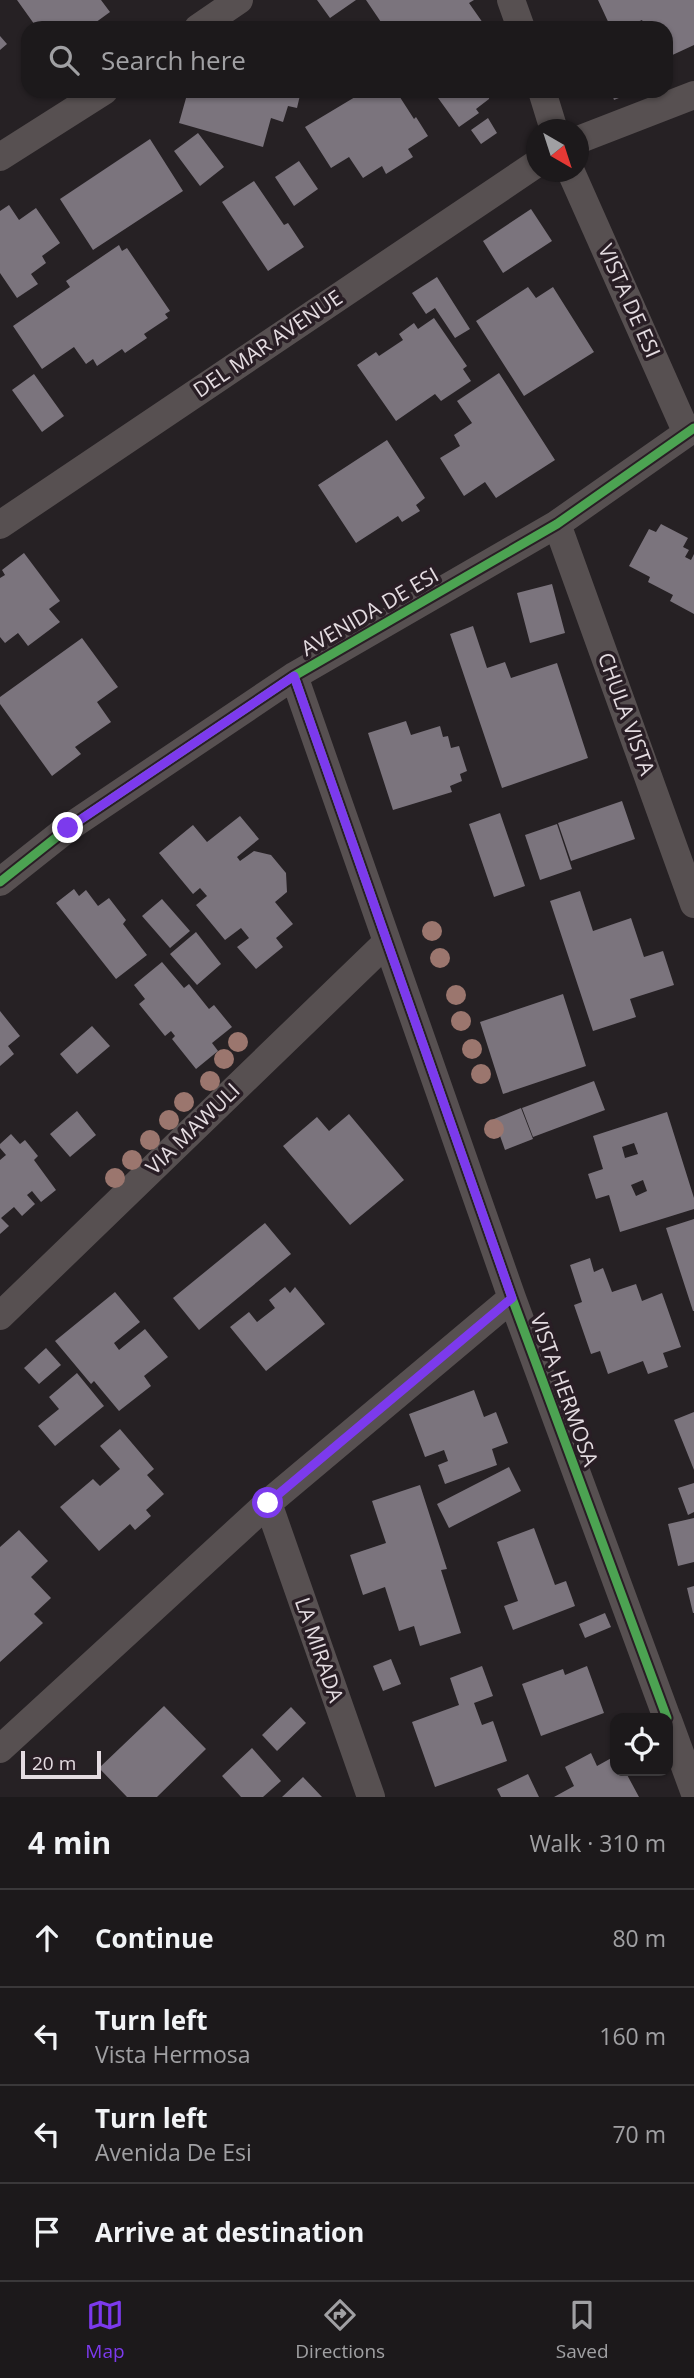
<!DOCTYPE html>
<meta charset="utf-8">
<style>
:root{--surface:#1c191b;--page:#252224;--text:#f1f3f6;--muted:#a0a0a3;--line:#3a383a;--accent:#7c3aed}
body{margin:0;font-family:"Open Sans",sans-serif;background:var(--page);color:var(--text)}
.controls{position:absolute;right:21px;bottom:21px;display:grid;overflow:hidden;border-radius:14px;box-shadow:0 2px 5px #0004}
.controls button{width:63px;height:63px;display:grid;place-items:center;padding:0;border:0;border-bottom:2px solid var(--line);background:var(--surface);color:var(--text);font:35px sans-serif}
.compass{position:absolute;left:526px;top:119px;width:63px;height:63px;border-radius:50%;background:var(--surface);box-shadow:0 2px 5px #0004;rotate:141deg}
.scale{position:absolute;left:21px;bottom:18px;width:80px;box-sizing:border-box;padding-left:7px;border:4px solid #e4dce1;border-top:0;font-size:19px;line-height:24px;white-space:nowrap;color:#e4dce1;-webkit-text-stroke:5px #291e25;paint-order:stroke}
.stop{position:absolute;width:21px;height:21px;margin:-16px;border:5px solid #7c3aed;border-radius:50%;background:#fff}
.stop.end{background:#7c3aed;border-color:#fff;box-shadow:0 2px 7px #0008}
.list{margin:0;padding:0;list-style:none}
h2{display:flex;justify-content:space-between;align-items:center;height:91px;margin:0;padding:0 28px;font-size:30px}
h2 small{font-size:23px;font-weight:400;color:var(--muted)}
.list li{display:grid;grid-template-columns:46px 1fr auto;gap:21px;align-items:center;box-sizing:border-box;height:98px;padding:0 28px;border-top:2px solid var(--line)}
.list b{display:block;font-size:26px;white-space:nowrap}
.list p{margin:0;font-size:23px;white-space:nowrap;color:var(--muted)}
.list em{font-size:23px;font-style:normal;color:var(--muted)}
.icon{flex:none;width:38px;height:38px;fill:none;stroke:currentColor;stroke-width:2;stroke-linecap:round;stroke-linejoin:round}
.map{position:relative;flex:none;width:694px;height:1797px;overflow:hidden}
.search{position:absolute;background:var(--surface);box-shadow:0 2px 5px #0004;left:21px;right:21px;top:21px;height:77px;display:flex;align-items:center;gap:18px;box-sizing:border-box;padding:0 24px;border-radius:21px;color:var(--muted);font-size:26px}
.sheet{height:483px;background:var(--surface)}
nav{display:flex;justify-content:space-around;align-items:center;box-sizing:border-box;height:98px;border-top:2px solid var(--line);background:var(--surface);font-size:19px;color:var(--muted)}
nav a{display:grid;justify-items:center;gap:4px}
nav .on{color:var(--accent)}
.map>svg:first-child{display:block}
.building{fill:#7b747d;fill-rule:evenodd}
.lines{fill:none;stroke-linecap:round;stroke-linejoin:round}
.minor{stroke:#575051;stroke-width:28}
.cycleway-casing{stroke:#291e25;stroke-width:13}
.cycleway{stroke:#4ca352;stroke-width:9}
.tree{fill:#9b766e}
.route{stroke:#7c3aed;stroke-width:9}
.labels{text-anchor:middle;stroke-width:7;stroke-linejoin:round;paint-order:stroke}
.street-label{font-size:21px;fill:#e4dce1;stroke:#291e25}
</style>
<div class="map">
<svg width="694" height="1797" viewBox="0 0 694 1797">
<rect width="100%" height="100%" fill="#262124"/>
<path class="building" d="M17,0H101L110,12L88,28H78L73,22L66,28H37Z
M317,0H356L330,18Z
M366,0H474L469,3L483,23L479,28H385Z
M598,0H694V45L666,58V28H646L642,20L633,24L634,28H611Z
M0,36L7,44L0,50Z
M188,91H204L219,95L216,91H301L297,108L288,106L283,122L271,118L263,147L179,123Z
M365,91H396L414,119L416,117L428,136L408,149L413,157L386,174L382,166L363,178L349,157L331,168L305,127Z
M433,91H490L489,99L476,109L479,113L459,127Z
M611,91H636L614,100Z
M488,118L497,133L481,144L471,130Z
M198,133L224,167L200,186L174,151Z
M150,139L183,191L93,250L60,199Z
M299,161L318,189L294,206L275,177Z
M254,181L284,225L288,223L304,247L268,271L222,202Z
M9,205L19,220L36,208L60,243L42,256L46,263L31,274L38,284L17,298L0,273V211Z
M531,209L552,241L503,273L483,241Z
M119,245L122,251L127,248L170,311L165,314L168,318L144,334L147,338L125,353L122,349L97,366L93,359L86,364L74,347L42,369L13,326L70,287L66,281Z
M437,277L470,329L455,338L435,308L426,314L412,293Z
M528,287L536,298L553,287L594,352L524,396L476,321Z
M434,318L467,366L463,369L471,381L441,401L435,394L396,421L357,365L376,352L379,356L403,340L399,334L414,323L418,329Z
M499,373L555,460L496,498L485,482L464,496L440,458L460,446L454,435L472,423L457,401Z
M34,374L64,416L42,432L12,390Z
M387,440L425,498L416,505L420,511L402,522L398,516L356,543L318,485Z
M661,524L688,538L683,547L689,550L685,557L691,560L694,554V614L670,601L673,595L648,582L650,577L629,566L649,529L656,532Z
M24,553L60,601L49,609L60,622L28,646L18,633L5,643L0,637V578L5,575L2,570Z
M552,584L565,633L530,643L517,593Z
M473,626L487,668L505,662L511,678L557,663L588,758L502,788L450,634Z
M82,638L118,687L97,702L111,722L75,747L81,754L52,776L0,704V697Z
M406,721L411,735L440,726L443,737L448,736L451,748L459,746L467,771L460,774L462,781L450,786L452,792L393,810L368,733Z
M622,801L635,839L571,861L558,823Z
M500,813L525,886L494,897L469,824Z
M240,816L259,839L237,857L240,861L254,851L271,855L286,873L287,892L275,902L293,924L276,938L283,947L256,969L237,947L249,938L241,928L225,940L196,905L207,896L200,888L193,894L159,853L193,825L207,842Z
M557,824L572,869L540,880L525,835Z
M74,889L79,896L86,890L98,906L109,898L126,920L123,924L147,955L116,979L56,903Z
M580,891L593,931L631,918L644,957L663,951L674,985L630,999L636,1017L593,1031L550,901Z
M162,899L190,931L170,948L142,916Z
M196,932L221,964L197,985L170,954Z
M162,962L184,988L189,984L209,1009L214,1005L232,1027L212,1043L218,1051L196,1069L172,1039L175,1036L171,1031L165,1036L139,1004L145,999L134,985Z
M563,994L586,1066L503,1094L480,1022Z
M0,1011L20,1036L8,1046L14,1054L0,1066Z
M92,1026L110,1046L77,1074L60,1054Z
M594,1081L605,1110L533,1137L522,1108Z
M521,1108L533,1139L505,1150L494,1119Z
M77,1111L96,1135L70,1157L50,1134Z
M667,1112L694,1198V1209L620,1232L609,1195L596,1199L588,1174L603,1169L593,1136ZM634,1143L638,1154L625,1158L622,1147ZM643,1180L647,1191L636,1196L631,1185Z
M349,1114L404,1180L350,1225L283,1146L317,1117L329,1131Z
M11,1134L20,1144L25,1140L38,1156L34,1160L56,1190L41,1202L32,1191L27,1195L35,1204L22,1216L14,1207L1,1218L9,1226L0,1234V1160L6,1155L0,1148V1144Z
M694,1219V1311H693L666,1228Z
M265,1223L291,1254L199,1330L173,1298Z
M590,1258L594,1272L603,1268L612,1292L636,1284L642,1301L662,1293L681,1347L663,1353L668,1367L648,1374L643,1361L608,1374L600,1351L591,1354L574,1305L582,1302L570,1265Z
M285,1287L290,1293L295,1287L325,1324L266,1371L230,1327L249,1312L257,1322L275,1308L269,1300Z
M115,1292L140,1322L114,1343L119,1350L145,1329L168,1357L144,1376L151,1386L119,1411L94,1381L91,1384L55,1341Z
M46,1348L61,1365L39,1384L24,1368Z
M77,1373L104,1406L55,1446L38,1426L59,1409L49,1397Z
M474,1390L484,1417L496,1412L508,1443L492,1449L497,1465L445,1484L438,1465L448,1461L444,1450L425,1457L409,1414Z
M694,1412V1470L674,1420Z
M120,1429L154,1469L147,1475L164,1494L146,1510L151,1516L135,1530L130,1524L99,1551L60,1507L93,1479L100,1486L120,1469L100,1446Z
M509,1467L521,1491L449,1528L437,1504Z
M694,1483V1512L688,1515L678,1488Z
M420,1485L447,1569L441,1570L461,1633L420,1646L414,1626L399,1631L385,1587L363,1595L350,1555L386,1543L372,1501Z
M694,1518V1562L678,1566L668,1524Z
M534,1528L555,1585L566,1581L575,1606L513,1630L504,1606L518,1601L497,1542Z
M19,1530L48,1561L31,1577L51,1598L34,1614L43,1623L0,1662V1547Z
M694,1586V1613H693L687,1588Z
M605,1613L611,1627L585,1638L579,1624Z
M391,1659L401,1684L383,1691L373,1666Z
M482,1666L493,1696L474,1703L482,1725L493,1721L507,1761L435,1787L412,1722L459,1705L450,1678Z
M587,1666L604,1713L541,1736L522,1684L563,1669L565,1675Z
M164,1706L206,1749L157,1797H127L99,1768Z
M291,1707L306,1723L277,1751L262,1735Z
M252,1748L281,1781L263,1797H241L222,1776Z
M591,1753L597,1766L615,1756V1771H625L639,1797H554L574,1786L565,1767Z
M528,1774L539,1797H501L497,1789Z
M303,1777L322,1797H282Z"/>
<g class="lines">
<path class="minor" d="M511,0L521,28
M198,28L239,0
M542,91L554,130
M578,140L694,95
M0,157L104,91
M571,172L686,431
M557,524L694,904
M0,525L536,164
M294,676L512,1298L667,1718
M0,882L68,828L294,676L557,524L694,428
M0,1316L386,943
M268,1503L371,1797
M668,1720L694,1791
M0,1749L268,1503L512,1298"/>
<defs>
<path id="cycleway" d="M294,676L512,1298L667,1718
M0,882L68,828L294,676L557,524L694,428"/>
</defs>
<use href="#cycleway" class="cycleway-casing"/>
<use href="#cycleway" class="cycleway"/>
</g>
<g class="tree">
<circle cx="432" cy="931" r="10"/>
<circle cx="440" cy="958" r="10"/>
<circle cx="456" cy="995" r="10"/>
<circle cx="461" cy="1021" r="10"/>
<circle cx="238" cy="1042" r="10"/>
<circle cx="472" cy="1049" r="10"/>
<circle cx="224" cy="1059" r="10"/>
<circle cx="481" cy="1074" r="10"/>
<circle cx="210" cy="1081" r="10"/>
<circle cx="184" cy="1102" r="10"/>
<circle cx="169" cy="1120" r="10"/>
<circle cx="494" cy="1129" r="10"/>
<circle cx="150" cy="1140" r="10"/>
<circle cx="132" cy="1160" r="10"/>
<circle cx="115" cy="1178" r="10"/>
</g>
<g class="lines">
<path class="route" d="M68,828L294,676L512,1298L268,1503"/>
</g>
<g class="labels">
<g class="street-label">
<text transform="translate(629 301) rotate(66)" y="7">VISTA DE ESI</text>
<text transform="translate(268 344) rotate(-34)" y="7">DEL MAR AVENUE</text>
<text transform="translate(370 612) rotate(-30)" y="7">AVENIDA DE ESI</text>
<text transform="translate(626 714) rotate(70)" y="7">CHULA VISTA</text>
<text transform="translate(193 1129) rotate(-44)" y="7">VIA MAWULI</text>
<text transform="translate(564 1390) rotate(70)" y="7">VISTA HERMOSA</text>
<text transform="translate(319 1650) rotate(71)" y="7">LA MIRADA</text>
</g>
</g>
</svg>
<div class="controls">
<button><svg class="icon" aria-label="locate" viewBox="0 0 24 24"><circle cx="12" cy="12" r="6"/><path d="M12 2v4M12 18v4M2 12h4M18 12h4"/></svg></button>
</div>
<svg class="compass" viewBox="-18 -18 36 36"><path d="M0-13l5 13h-10z" fill="#e53935"/><path d="M0 13l5-13h-10z" fill="#a0a0a3"/></svg>
<div class="scale">20 m</div>
<div class="stop" style="left:268px;top:1503px"></div>
<div class="stop end" style="left:68px;top:828px"></div>
<div class="search"><svg class="icon" aria-label="search" viewBox="0 0 24 24"><circle cx="10" cy="10" r="6"/><path d="M15 15l6 6"/></svg>Search here</div>
</div>
<section class="sheet">
<h2>4 min<small>Walk · 310 m</small></h2>
<ul class="list">
<li><svg class="icon" aria-label="ahead" viewBox="0 0 24 24"><path d="M12 20V5M6 11l6-6 6 6"/></svg><div><b>Continue</b></div><em>80 m</em></li>
<li><svg class="icon" aria-label="left" viewBox="0 0 24 24"><path d="M17 20v-9H6M10 6l-5 5 5 5"/></svg><div><b>Turn left</b><p>Vista Hermosa</p></div><em>160 m</em></li>
<li><svg class="icon" aria-label="left" viewBox="0 0 24 24"><path d="M17 20v-9H6M10 6l-5 5 5 5"/></svg><div><b>Turn left</b><p>Avenida De Esi</p></div><em>70 m</em></li>
<li><svg class="icon" aria-label="arrive" viewBox="0 0 24 24"><path d="M6 21V4h12l-3 4 3 4H6"/></svg><div><b>Arrive at destination</b></div></li>
</ul>
</section>
<nav>
<a class="on"><svg class="icon" aria-label="map" viewBox="0 0 24 24"><path d="M3 6l6-2 6 2 6-2v14l-6 2-6-2-6 2zM9 4v14M15 6v14"/></svg>Map</a>
<a><svg class="icon" aria-label="directions" viewBox="0 0 24 24"><path d="M12 3l9 9-9 9-9-9zM9 14v-3h6M13 9l2 2-2 2"/></svg>Directions</a>
<a><svg class="icon" aria-label="saved" viewBox="0 0 24 24"><path d="M7 4h10v16l-5-4-5 4z"/></svg>Saved</a>
</nav>
